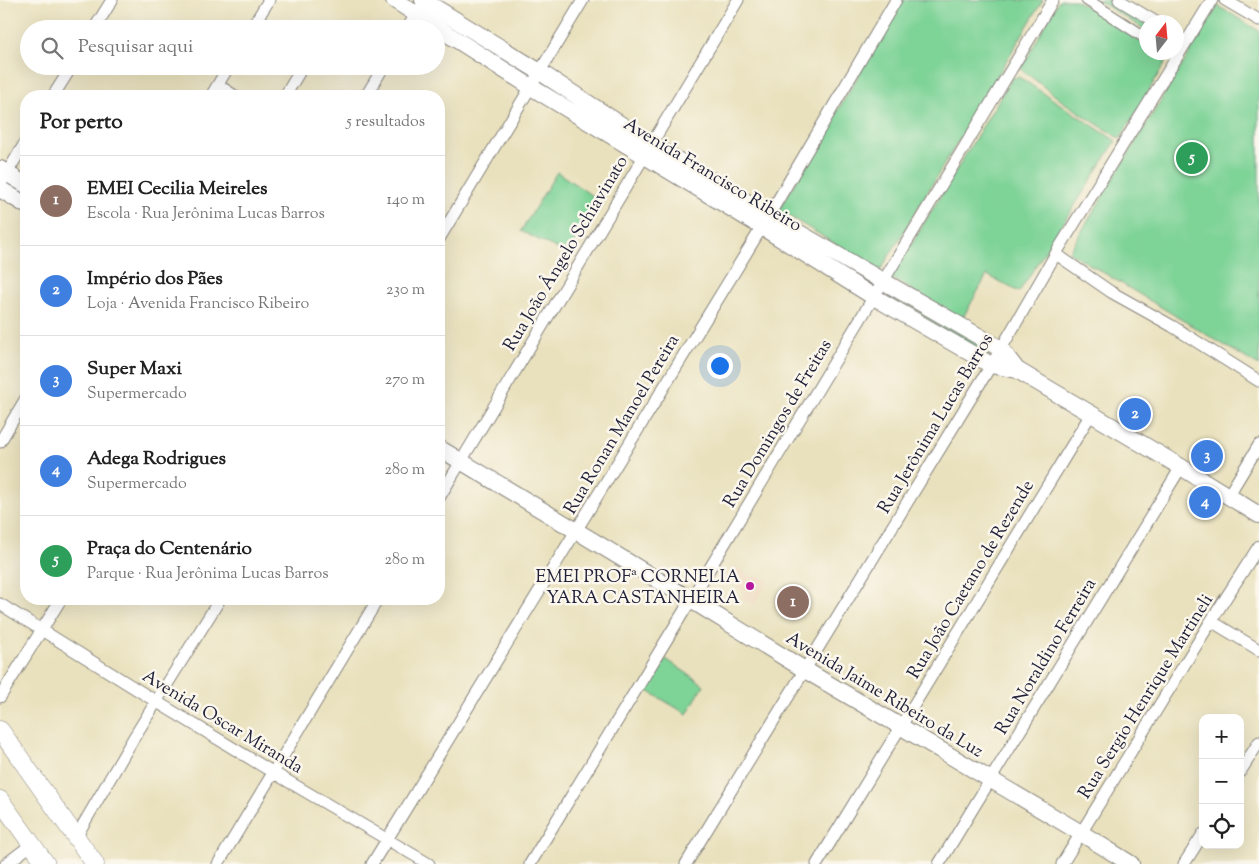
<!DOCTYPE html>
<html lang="pt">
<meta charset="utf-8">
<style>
:root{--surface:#fff;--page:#f2f2f2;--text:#222;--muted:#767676;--line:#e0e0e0;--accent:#2563eb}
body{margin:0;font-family:"Sorts Mill Goudy",serif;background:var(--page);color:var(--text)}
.controls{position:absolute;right:15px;bottom:15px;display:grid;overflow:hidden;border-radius:10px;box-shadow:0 5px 20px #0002}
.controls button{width:45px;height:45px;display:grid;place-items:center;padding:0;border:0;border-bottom:1px solid var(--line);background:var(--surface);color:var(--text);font:25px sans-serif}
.compass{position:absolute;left:1139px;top:15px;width:45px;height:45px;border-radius:50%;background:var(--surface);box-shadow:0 5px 20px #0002;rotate:16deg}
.you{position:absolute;left:719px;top:365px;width:18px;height:18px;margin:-12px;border:4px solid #fff;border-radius:50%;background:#1a73e8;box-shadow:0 0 0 8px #1a73e833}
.badge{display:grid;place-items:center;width:32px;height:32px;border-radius:50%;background:var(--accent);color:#fff;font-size:16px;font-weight:700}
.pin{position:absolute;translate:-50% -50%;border:2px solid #fff;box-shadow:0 1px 5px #0006}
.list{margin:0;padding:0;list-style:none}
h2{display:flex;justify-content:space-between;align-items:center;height:65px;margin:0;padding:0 20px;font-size:21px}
h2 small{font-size:16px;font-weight:400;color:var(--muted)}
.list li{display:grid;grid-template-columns:32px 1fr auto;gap:15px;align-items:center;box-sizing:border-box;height:90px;padding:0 20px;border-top:1px solid var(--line)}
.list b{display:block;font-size:19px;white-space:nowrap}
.list p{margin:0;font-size:16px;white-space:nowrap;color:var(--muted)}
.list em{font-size:16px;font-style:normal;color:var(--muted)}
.icon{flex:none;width:28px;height:28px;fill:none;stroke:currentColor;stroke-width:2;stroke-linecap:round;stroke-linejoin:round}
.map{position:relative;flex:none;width:1259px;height:864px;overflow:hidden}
.search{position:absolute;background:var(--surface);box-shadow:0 5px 20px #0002;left:20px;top:20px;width:425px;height:55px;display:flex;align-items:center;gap:12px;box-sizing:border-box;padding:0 18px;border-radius:28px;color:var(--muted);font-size:19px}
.panel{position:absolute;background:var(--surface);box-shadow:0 5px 20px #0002;left:20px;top:90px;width:425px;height:515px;border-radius:20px}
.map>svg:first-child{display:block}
.built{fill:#edd7bb}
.green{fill:#7ed397;stroke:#507a69}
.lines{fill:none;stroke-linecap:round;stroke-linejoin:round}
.street-casing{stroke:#86827c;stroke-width:13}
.secondary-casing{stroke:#86827c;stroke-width:18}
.primary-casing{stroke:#86827c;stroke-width:19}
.street{stroke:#fff;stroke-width:11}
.secondary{stroke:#fff;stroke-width:16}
.primary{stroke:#fff;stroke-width:18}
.poi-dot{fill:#b5179e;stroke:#fbf7ec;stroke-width:2}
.labels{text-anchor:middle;stroke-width:5;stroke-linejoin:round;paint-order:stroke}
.street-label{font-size:18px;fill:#22223b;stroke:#fbf7ec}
.poi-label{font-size:18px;fill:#22223b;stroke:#fbf7ec;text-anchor:end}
</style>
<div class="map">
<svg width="1259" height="864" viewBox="0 0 1259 864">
<rect width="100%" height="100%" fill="#fbf7ec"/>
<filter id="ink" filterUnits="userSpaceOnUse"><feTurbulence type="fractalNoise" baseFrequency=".02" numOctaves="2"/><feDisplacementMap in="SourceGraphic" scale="10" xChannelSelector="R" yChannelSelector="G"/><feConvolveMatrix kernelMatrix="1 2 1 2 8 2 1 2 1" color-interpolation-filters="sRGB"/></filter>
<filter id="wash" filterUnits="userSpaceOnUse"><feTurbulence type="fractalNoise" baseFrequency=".0096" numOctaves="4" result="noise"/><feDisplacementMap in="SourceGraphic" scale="20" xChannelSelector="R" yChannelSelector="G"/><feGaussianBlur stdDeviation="1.12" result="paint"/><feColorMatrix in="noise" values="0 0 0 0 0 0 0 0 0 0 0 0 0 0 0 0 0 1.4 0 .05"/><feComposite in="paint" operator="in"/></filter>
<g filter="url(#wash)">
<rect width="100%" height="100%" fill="#e9e1bd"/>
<path class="built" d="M734,566L752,577L754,574L768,581L754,606L740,598L744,591L726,581Z"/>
<path class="green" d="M903,0H1043L880,271L779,210Z
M1059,0H1076L1146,45V52L1158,53L1168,58L1120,139L1062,101L1021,69Z
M1097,0H1117L1146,22V30Z
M1218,6L1259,31V366L1069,252Z
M1019,77L1116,141L1019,292L987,275L962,319L891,278L1012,78Z
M557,172L603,203L566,253L521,231Z
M889,294L991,350V354L988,356L889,298Z
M666,659L704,685L687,714L646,690Z"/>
</g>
<g filter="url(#ink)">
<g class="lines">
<defs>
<path id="street" d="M1087,0L1146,38
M1119,0L1156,22
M1225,0L1259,20
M94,29L112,0
M251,29L269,0
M407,29L420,8
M218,85L235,96
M53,96L72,66
M211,96L229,66
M285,96L303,66
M366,96L384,66
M0,185L26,141
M439,239L583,0
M1056,254L1111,292L1172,326L1259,381
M0,442L26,398
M1228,496L1259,445
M439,498L738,0
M0,604L157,702L274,773L429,864
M1211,621L1259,650
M0,697L61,599
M1240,772L1259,742
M76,837L133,739L220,599
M6,864L31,845
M218,864L378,599
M372,864L762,227L896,0
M530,864L684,611L1053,0
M686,864L1001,349L1058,250L1212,0
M817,864L1091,414
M939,864L1181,467
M1062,864L1211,621L1259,546
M1184,864L1203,834"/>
<path id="secondary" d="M394,0L531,87L762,227L874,297L991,365L1017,370L1181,467L1259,515
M423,0L540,72L651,144L768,215L1001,349L1017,370
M0,169L26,185
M0,189L26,205
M439,448L691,600L805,670L1081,833L1131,864"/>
<path id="primary" d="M0,730L95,864
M0,800L46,864"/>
</defs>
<use href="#street" class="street-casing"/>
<use href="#secondary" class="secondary-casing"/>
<use href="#primary" class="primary-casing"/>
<use href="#street" class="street"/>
<use href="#secondary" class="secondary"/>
<use href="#primary" class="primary"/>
</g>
</g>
<circle class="poi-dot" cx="750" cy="586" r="5"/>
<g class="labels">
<g class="street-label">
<text transform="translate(713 174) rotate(31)" y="6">Avenida Francisco Ribeiro</text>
<text transform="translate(565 253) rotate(-59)" y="6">Rua João Ângelo Schiavinato</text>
<text transform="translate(777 423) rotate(-59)" y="6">Rua Domingos de Freitas</text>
<text transform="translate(935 423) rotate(-59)" y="6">Rua Jerônima Lucas Barros</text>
<text transform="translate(621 424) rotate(-59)" y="6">Rua Ronan Manoel Pereira</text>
<text transform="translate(970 579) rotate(-59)" y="6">Rua João Caetano de Rezende</text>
<text transform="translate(1045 656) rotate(-59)" y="6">Rua Noraldino Ferreira</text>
<text transform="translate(885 694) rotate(31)" y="6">Avenida Jaime Ribeiro da Luz</text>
<text transform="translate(1145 696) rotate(-58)" y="6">Rua Sergio Henrique Martineli</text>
<text transform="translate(223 721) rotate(31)" y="6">Avenida Oscar Miranda</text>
</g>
<g class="poi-label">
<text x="740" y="582">EMEI PROFª CORNELIA<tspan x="740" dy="21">YARA CASTANHEIRA</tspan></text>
</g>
</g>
</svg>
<div class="controls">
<button>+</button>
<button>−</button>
<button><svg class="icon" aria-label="locate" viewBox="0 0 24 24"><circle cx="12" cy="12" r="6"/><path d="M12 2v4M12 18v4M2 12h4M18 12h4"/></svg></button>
</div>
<svg class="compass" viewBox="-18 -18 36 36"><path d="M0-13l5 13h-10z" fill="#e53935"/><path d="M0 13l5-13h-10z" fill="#767676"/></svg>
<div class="you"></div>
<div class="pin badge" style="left:793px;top:602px;background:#8d6e63">1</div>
<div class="pin badge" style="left:1135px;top:414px;background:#3f7fe0">2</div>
<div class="pin badge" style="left:1207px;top:456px;background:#3f7fe0">3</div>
<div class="pin badge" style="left:1205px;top:502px;background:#3f7fe0">4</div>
<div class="pin badge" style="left:1192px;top:158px;background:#2e9e5b">5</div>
<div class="search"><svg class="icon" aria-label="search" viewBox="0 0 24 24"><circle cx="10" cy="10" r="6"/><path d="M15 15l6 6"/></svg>Pesquisar aqui</div>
<section class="panel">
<h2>Por perto<small>5 resultados</small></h2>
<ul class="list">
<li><span class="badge" style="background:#8d6e63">1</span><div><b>EMEI Cecilia Meireles</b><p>Escola · Rua Jerônima Lucas Barros</p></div><em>140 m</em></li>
<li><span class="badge" style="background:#3f7fe0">2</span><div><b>Império dos Pães</b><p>Loja · Avenida Francisco Ribeiro</p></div><em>230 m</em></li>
<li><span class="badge" style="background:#3f7fe0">3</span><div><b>Super Maxi</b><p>Supermercado</p></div><em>270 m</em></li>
<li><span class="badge" style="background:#3f7fe0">4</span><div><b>Adega Rodrigues</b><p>Supermercado</p></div><em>280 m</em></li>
<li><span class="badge" style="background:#2e9e5b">5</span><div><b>Praça do Centenário</b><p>Parque · Rua Jerônima Lucas Barros</p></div><em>280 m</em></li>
</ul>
</section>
</div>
